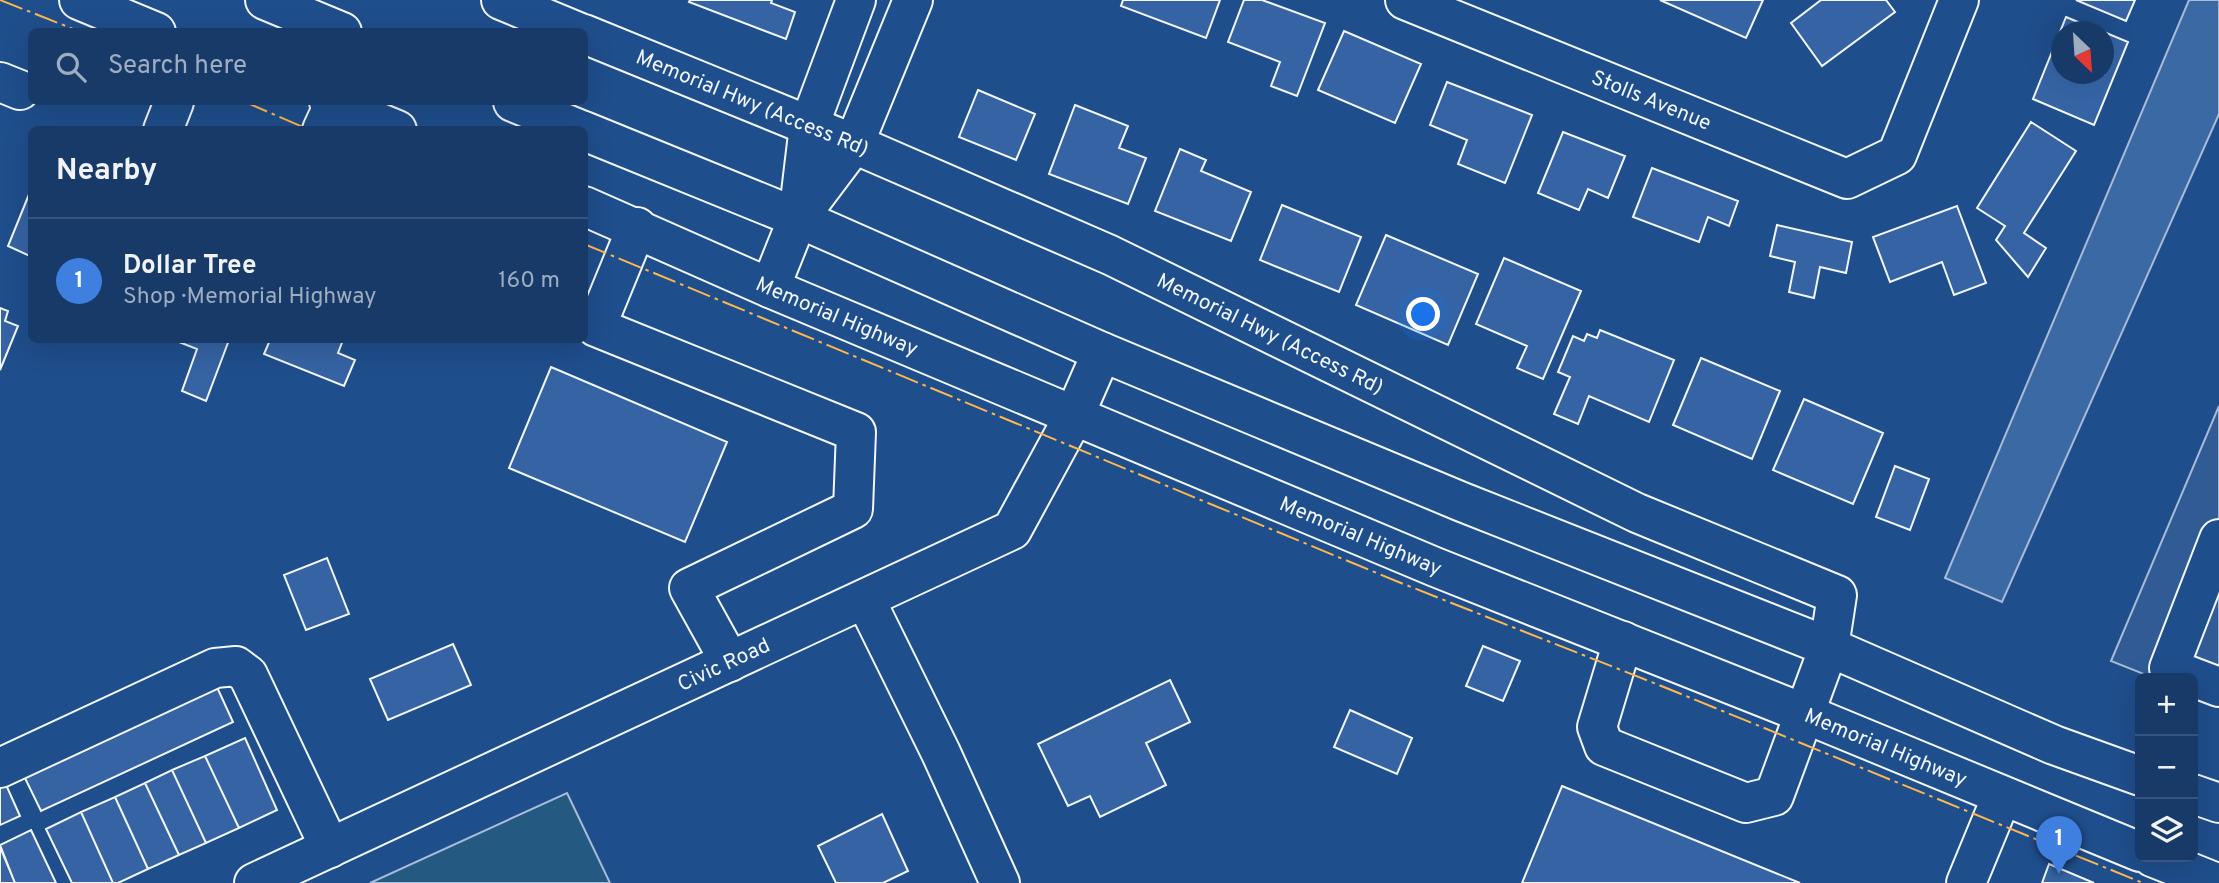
<!DOCTYPE html>
<meta charset="utf-8">
<style>
:root{--surface:#173a69;--page:#244571;--text:#f1f3f6;--muted:#9eadc0;--line:#36547d;--accent:#e69b98}
body{margin:0;font-family:Overpass,sans-serif;background:var(--page);color:var(--text)}
.controls{position:absolute;right:21px;bottom:21px;display:grid;overflow:hidden;border-radius:10px;box-shadow:0 7px 28px #0002}
.controls button{width:63px;height:63px;display:grid;place-items:center;padding:0;border:0;border-bottom:2px solid var(--line);background:var(--surface);color:var(--text);font:35px sans-serif}
.compass{position:absolute;left:2051px;top:21px;width:63px;height:63px;border-radius:50%;background:var(--surface);box-shadow:0 7px 28px #0002;rotate:155deg}
.you{position:absolute;left:1424px;top:315px;width:24px;height:24px;margin:-18px;border:5px solid #fff;border-radius:50%;background:#1a73e8;box-shadow:0 0 0 10px #1a73e833}
.badge{display:grid;place-items:center;width:46px;height:46px;border-radius:50%;background:var(--accent);color:#fff;font-size:23px;font-weight:700}
.pin{position:absolute;translate:-50% -58px;filter:drop-shadow(0 2px 4px #0008)}
.pin::after{content:'';position:absolute;top:37px;width:24px;height:21px;background:inherit;clip-path:polygon(0 0,100% 0,50% 100%)}
.list{margin:0;padding:0;list-style:none}
h2{display:flex;justify-content:space-between;align-items:center;height:91px;margin:0;padding:0 28px;font-size:30px}
h2 small{font-size:23px;font-weight:400;color:var(--muted)}
.list li{display:grid;grid-template-columns:46px 1fr auto;gap:21px;align-items:center;box-sizing:border-box;height:126px;padding:0 28px;border-top:2px solid var(--line)}
.list b{display:block;font-size:26px;white-space:nowrap}
.list p{margin:0;font-size:23px;white-space:nowrap;color:var(--muted)}
.list em{font-size:23px;font-style:normal;color:var(--muted)}
.icon{flex:none;width:38px;height:38px;fill:none;stroke:currentColor;stroke-width:2;stroke-linecap:round;stroke-linejoin:round}
.map{position:relative;flex:none;width:2219px;height:883px;overflow:hidden}
.search{position:absolute;background:var(--surface);box-shadow:0 7px 28px #0002;left:28px;top:28px;width:560px;height:77px;display:flex;align-items:center;gap:18px;box-sizing:border-box;padding:0 24px;border-radius:10px;color:var(--muted);font-size:26px}
.panel{position:absolute;background:var(--surface);box-shadow:0 7px 28px #0002;left:28px;top:126px;width:560px;height:217px;border-radius:10px}
.map>svg:first-child{display:block}
.green{fill:#245a82;stroke:#a8bbd7;stroke-width:2}
.parking{fill:#305b95;stroke:#a8bbd7;stroke-width:2}
.water{fill:#3b69a3;stroke:#a8bbd7;stroke-width:2}
.building{fill:#3563a3;stroke:#f2f6ff;stroke-width:2}
.lines{fill:none;stroke-linecap:round;stroke-linejoin:round}
.minor-casing{stroke:#f2f6ff;stroke-width:42}
.major-casing{stroke:#f2f6ff;stroke-width:42}
.minor{stroke:#1f4e8c;stroke-width:38}
.major{stroke:#1f4e8c;stroke-width:38}
.power{stroke:#ffb74d;stroke-width:2;stroke-dasharray:24 5 3.5 5;stroke-linecap:butt}
.labels{text-anchor:middle;stroke-width:5;stroke-linejoin:round;paint-order:stroke}
.street-label{font-size:21px;fill:#f2f6ff;stroke:#1f4e8c}
</style>
<div class="map">
<svg width="2219" height="883" viewBox="0 0 2219 883">
<rect width="100%" height="100%" fill="#1f4e8c"/>
<path class="green" d="M567,793L610,883H370Z"/>
<path class="parking" d="M2219,406V704L2111,661Z"/>
<path class="water" d="M2189,0H2219V114L2002,602L1945,578Z"/>
<path class="building" d="M690,0H772L771,3L795,12L786,39L689,2Z
M1123,0H1220L1206,38L1121,6Z
M1244,0H1262L1325,23L1297,96L1271,86L1280,62L1228,42Z
M1660,0H1763L1746,38Z
M1821,0H1886L1895,12L1822,66L1791,23Z
M2076,0H2135L2126,21Z
M2066,17L2102,32H2062V74H2104V32L2128,42L2094,125L2033,99Z
M1344,31L1421,64L1395,123L1318,90Z
M1447,82L1532,115L1505,183L1458,164L1467,140L1430,125Z
M978,90L1035,114L1016,160L959,137Z
M1075,105L1128,126L1119,148L1146,158L1128,204L1049,174Z
M2031,122L2076,151L2024,233L2046,248L2028,277L1996,240L2005,226L1977,208Z
M1563,132L1625,156L1608,198L1588,189L1579,210L1538,193Z
M1180,149L1206,160L1201,171L1251,192L1231,241L1155,211Z
M1652,168L1738,201L1729,226L1708,217L1699,242L1633,217Z
M32,187V257L8,246Z
M1282,205L1361,237L1339,292L1260,260Z
M1957,206L1986,283L1954,295L1942,262L1890,282L1873,237Z
M1777,225L1852,242L1846,273L1820,267L1814,298L1789,292L1795,262L1770,256Z
M1386,235L1478,274L1448,345L1356,305Z
M1504,258L1581,291L1543,379L1517,368L1527,346L1476,324Z
M0,308L8,311L5,321L18,326L0,370Z
M1600,330L1674,360L1649,422L1589,396L1578,424L1554,414L1570,377L1558,372L1573,336L1584,341L1587,334L1597,338Z
M174,340H229L206,401L182,391L197,349Z
M270,340H343L338,353L355,360L344,386L264,354Z
M1701,358L1780,391L1752,459L1673,425Z
M551,367L727,442L685,542L509,468Z
M1804,399L1883,433L1853,504L1773,470Z
M1895,466L1929,479L1910,530L1876,517Z
M327,558L349,614L306,630L284,575Z
M453,644L471,685L388,720L370,679Z
M1483,646L1520,661L1503,701L1466,686Z
M1170,680L1190,722L1146,743L1166,785L1100,817L1090,796L1068,806L1038,744Z
M216,685L233,722L41,811L23,774Z
M1350,710L1412,738L1397,774L1334,747Z
M245,738L277,810L239,828L205,756Z
M205,756L239,828L206,843L172,770Z
M172,770L206,843L179,855L145,783Z
M3,778L20,816L0,825V780Z
M145,783L179,855L148,869L115,797Z
M1562,786L1800,883H1522Z
M115,797L148,869L118,883H113L81,812Z
M81,812L113,883H72L46,829Z
M882,814L908,871L883,883H836L818,846Z
M31,830L56,883H15L0,845Z
M0,847L15,883H0Z
M2049,864L2094,883H2042Z"/>
<g class="lines">
<defs>
<g id="minor">
<path d="M501,0L578,32"/>
<path id="s1" d="M1405,0L1847,179L1897,155L1959,0"/>
<path id="s2" d="M584,34L854,144L1110,255L1637,513L1837,595L1829,647L1774,796L1746,803L1604,746L1597,727L1623,641"/>
<path d="M0,82L20,90"/>
<path d="M163,130L174,102"/>
<path d="M322,130L334,104"/>
<path d="M799,217L854,144L913,0"/>
<path d="M637,227L596,327L856,432L853,509L689,588L730,662"/>
<path d="M770,288L798,218L809,126L856,0"/>
<path d="M2219,539L2169,668L2219,687"/>
<path d="M865,599L941,753L1000,883"/>
<path d="M0,768L215,668L236,666L248,675L330,848"/>
<path id="s3" d="M254,883L1012,530L1074,416L1102,352"/>
<path d="M1966,883L2002,796"/>
</g>
<g id="major">
<path d="M79,0L156,32"/>
<path d="M265,0L342,32"/>
<path d="M329,102L397,130"/>
<path d="M513,102L581,130"/>
<path d="M584,131L798,218L1102,352L1462,502L1829,647L2054,745L2140,776"/>
<path id="s4" d="M584,206L770,288L1435,567L1803,713L2140,852"/>
<path d="M2193,794L2219,803"/>
<path d="M2152,857L2217,883"/>
</g>
</defs>
<use href="#minor" class="minor-casing"/>
<use href="#major" class="major-casing"/>
<use href="#minor" class="minor"/>
<use href="#major" class="major"/>
<path class="power" d="M0,0L81,32
M245,102L310,130
M584,244L1396,581L1659,685L2143,883"/>
</g>
<g class="labels">
<g class="street-label">
<text dy="7" stroke="none"><textPath href="#s1" startOffset="266">Stolls Avenue</textPath></text>
<text dy="7" stroke="none"><textPath href="#s2" startOffset="182">Memorial Hwy (Access Rd)</textPath></text>
<text dy="7" stroke="none"><textPath href="#s4" startOffset="276">Memorial Highway</textPath></text>
<text dy="7" stroke="none"><textPath href="#s2" startOffset="749">Memorial Hwy (Access Rd)</textPath></text>
<text dy="7" stroke="none"><textPath href="#s4" startOffset="844">Memorial Highway</textPath></text>
<text dy="7" stroke="none"><textPath href="#s3" startOffset="518">Civic Road</textPath></text>
<text dy="7" stroke="none"><textPath href="#s4" startOffset="1410">Memorial Highway</textPath></text>
</g>
</g>
</svg>
<div class="controls">
<button>+</button>
<button>−</button>
<button><svg class="icon" aria-label="layers" viewBox="0 0 24 24"><path d="M12 4l9 5-9 5-9-5zM3 14l9 5 9-5"/></svg></button>
</div>
<svg class="compass" viewBox="-18 -18 36 36"><path d="M0-13l5 13h-10z" fill="#e53935"/><path d="M0 13l5-13h-10z" fill="#9eadc0"/></svg>
<div class="you"></div>
<div class="pin badge" style="left:2059px;top:874px;background:#3f7fe0">1</div>
<div class="search"><svg class="icon" aria-label="search" viewBox="0 0 24 24"><circle cx="10" cy="10" r="6"/><path d="M15 15l6 6"/></svg>Search here</div>
<section class="panel">
<h2>Nearby<small></small></h2>
<ul class="list">
<li><span class="badge" style="background:#3f7fe0">1</span><div><b>Dollar Tree</b><p>Shop · Memorial Highway</p></div><em>160 m</em></li>
</ul>
</section>
</div>
